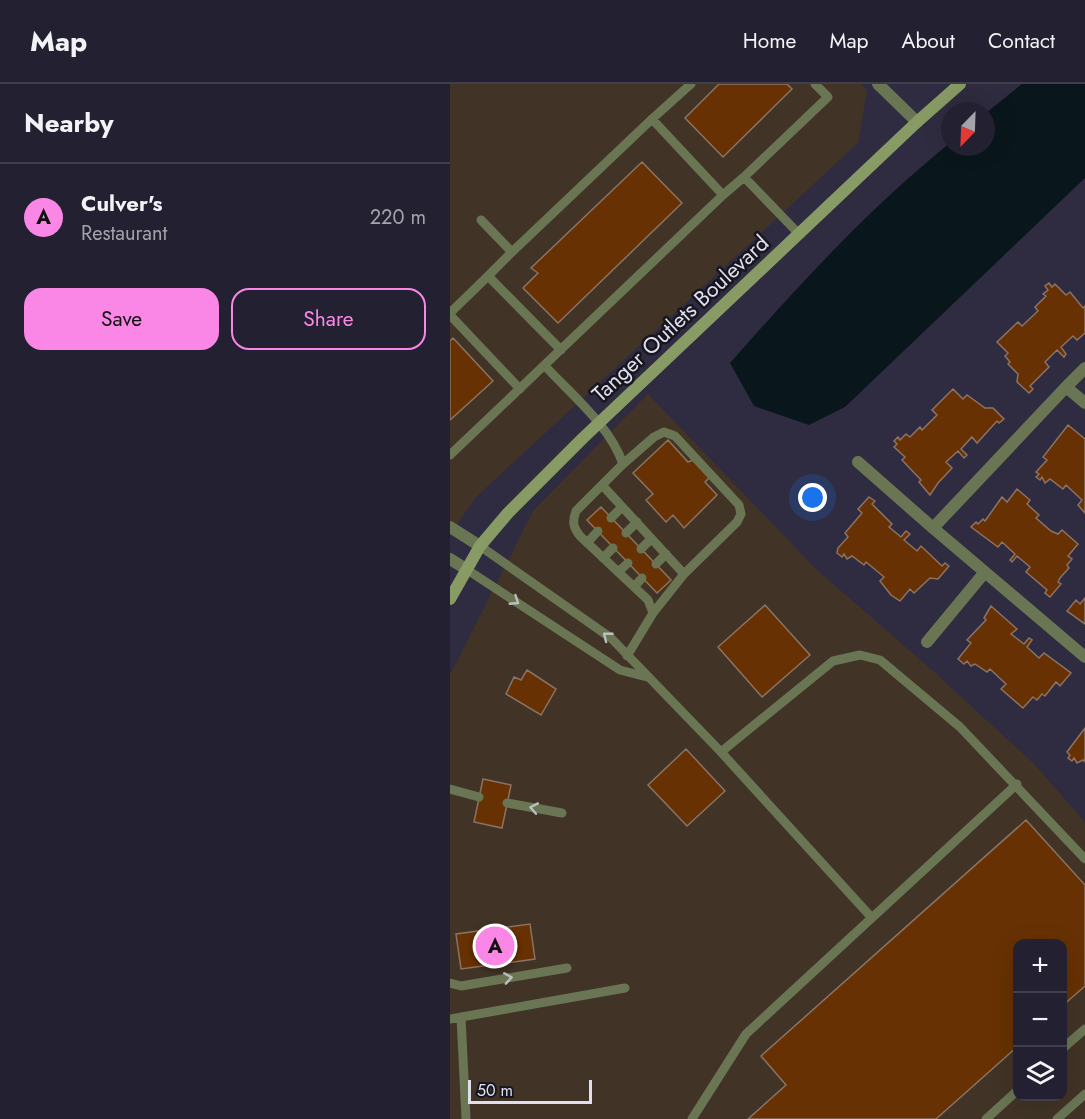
<!DOCTYPE html>
<meta charset="utf-8">
<style>
:root{--surface:#232131;--page:#2b2939;--text:#f1f3f6;--muted:#a3a3ab;--line:#403e4d;--accent:#fa87e6}
body{margin:0;font-family:Jost,sans-serif;background:var(--page);color:var(--text)}
.controls{position:absolute;right:18px;bottom:18px;display:grid;overflow:hidden;border-radius:12px;box-shadow:0 6px 24px #0002}
.controls button{width:54px;height:54px;display:grid;place-items:center;padding:0;border:0;border-bottom:2px solid var(--line);background:var(--surface);color:var(--text);font:30px sans-serif}
.compass{position:absolute;left:491px;top:18px;width:54px;height:54px;border-radius:50%;background:var(--surface);box-shadow:0 6px 24px #0002;rotate:203deg}
.scale{position:absolute;left:18px;bottom:15px;width:124px;box-sizing:border-box;padding-left:6px;border:3px solid #e0dfed;border-top:0;font-size:16px;line-height:21px;white-space:nowrap;color:#e0dfed;-webkit-text-stroke:4px #17161f;paint-order:stroke}
.you{position:absolute;left:363px;top:414px;width:21px;height:21px;margin:-15px;border:4px solid #fff;border-radius:50%;background:#1a73e8;box-shadow:0 0 0 9px #1a73e833}
.badge{display:grid;place-items:center;width:39px;height:39px;border-radius:50%;background:var(--accent);color:#111;font-size:20px;font-weight:700}
.pin{position:absolute;translate:-50% -50%;border:3px solid #fff;box-shadow:0 2px 6px #0006}
.list{margin:0;padding:0;list-style:none}
h2{display:flex;justify-content:space-between;align-items:center;height:78px;margin:0;padding:0 24px;font-size:26px}
h2 small{font-size:20px;font-weight:400;color:var(--muted)}
.list li{display:grid;grid-template-columns:39px 1fr auto;gap:18px;align-items:center;box-sizing:border-box;height:108px;padding:0 24px;border-top:2px solid var(--line)}
.list b{display:block;font-size:22px;white-space:nowrap}
.list p{margin:0;font-size:20px;white-space:nowrap;color:var(--muted)}
.list em{font-size:20px;font-style:normal;color:var(--muted)}
.actions{display:flex;gap:12px;padding:18px 24px}
.actions a{flex:1;padding:14px 0;border:2px solid var(--accent);border-radius:18px;text-align:center;font-size:21px;color:var(--accent)}
.actions .main{background:var(--accent);color:#111}
.icon{flex:none;width:33px;height:33px;fill:none;stroke:currentColor;stroke-width:2;stroke-linecap:round;stroke-linejoin:round}
.map{position:relative;flex:none;width:635px;height:1035px;overflow:hidden}
header{display:flex;align-items:center;gap:36px;box-sizing:border-box;height:84px;padding:0 30px;background:var(--surface);border-bottom:2px solid var(--line)}
header strong{font-size:28px}
nav{display:flex;gap:33px;margin-inline-start:auto;font-size:21px}
main{display:flex}
aside{flex:1;background:var(--surface)}
.map>svg:first-child{display:block}
.commercial{fill:#413426;fill-rule:evenodd}
.water{fill:#09171d}
.building{fill:#673103;stroke:#8b7364;stroke-width:1.5}
.lines{fill:none;stroke-linecap:round;stroke-linejoin:round}
.lane{stroke:#697553;stroke-width:9}
.street{stroke:#697553;stroke-width:12}
.secondary{stroke:#899b65;stroke-width:12}
.oneway{stroke:#bcbfbf}
.labels{text-anchor:middle;stroke-width:5;stroke-linejoin:round;paint-order:stroke}
.street-label{font-size:22px;fill:#e0dfed;stroke:#17161f}
</style>
<header>
<strong>Map</strong>
<nav><a>Home</a><a>Map</a><a>About</a><a>Contact</a></nav>
</header>
<main>
<aside>
<h2>Nearby<small></small></h2>
<ul class="list">
<li><span class="badge">A</span><div><b>Culver's</b><p>Restaurant</p></div><em>220 m</em></li>
</ul>
<div class="actions"><a class="main">Save</a><a>Share</a></div>
</aside>
<div class="map">
<svg width="635" height="1035" viewBox="0 0 635 1035">
<rect width="100%" height="100%" fill="#2f2c41"/>
<path class="commercial" d="M0,0H411L417,6L408,59L25,414L0,451Z
M198,310L366,485L483,587L583,679L635,738V1035H0V591L83,427ZM568,860H612V1012H568Z"/>
<path class="water" d="M572,0H635V94L395,323L359,341L304,322L280,279C349,201 418,125 500,59V63H536V29Z"/>
<path class="building" d="M269,0H337L342,5L273,73L235,34Z
M192,78L232,119L108,239L73,204L88,189L81,184Z
M599,199L602,203L605,200L616,211L620,208L633,224L635,222V249L627,256L623,252L611,263L616,270L614,273L607,266L595,278L599,283L580,302L583,305L579,309L567,298L568,290L558,280L560,278L555,272L558,269L547,258L568,238L572,242L588,227L585,223L596,212L593,210L598,206L595,202Z
M3,254L43,297L0,336V257Z
M503,305L513,315L517,311L535,324H543L554,335L549,339L547,337L527,359L522,353L511,365L517,371L514,374L508,367L496,378L502,384L488,399L480,411L469,398L471,396L452,376L455,373L444,363L447,360L444,357L448,353L450,356L456,350L460,353L470,343L472,346L487,331L482,326Z
M618,341L635,355V429L628,421L632,416L616,401L613,405L600,395L595,399L592,393L590,396L586,393L589,390L586,388L597,376L593,373Z
M218,356L238,378L243,376L260,393L255,398L267,411L234,444L223,431L216,438L196,416L203,410L183,389Z
M567,405L580,416L577,420L589,431L586,434L601,447L608,450L612,446L628,460L618,472L622,475L617,481L619,484L610,494L608,498L611,500L600,513L595,509L597,506L576,488L580,483L567,472L562,478L560,476L565,470L552,458L548,463L521,443L526,438L528,440L533,435L535,437L552,413L557,418Z
M419,413L425,417L422,420L442,440L439,443L451,453L456,447L460,450L454,456L467,467L471,462L492,482L495,479L499,482L488,495L480,494L464,509L460,505L450,517L441,511L430,497L434,493L416,478L414,481L402,472L397,475L394,470L392,473L387,469L388,464L398,453L395,449L412,429L408,425Z
M151,423L221,496L207,509L137,436Z
M635,514V540L617,527L626,516L630,520Z
M315,521L360,571L312,613L268,563Z
M541,522L567,545L561,550L574,560L579,554L582,556L577,563L589,574L594,569L621,589L610,602L606,598L595,612L592,610L587,616L583,613L573,624L551,605L556,600L540,585L537,588L525,580L521,582L517,577L514,580L508,575L521,559L517,556L536,536L534,534Z
M77,586L106,605L91,631L56,610L64,593L71,596Z
M635,644V678L633,676L627,679L624,674L622,677L618,674L620,671L617,668Z
M236,665L275,707L237,742L198,701Z
M33,695L61,701L52,744L24,738Z
M576,736L635,801V902L612,922V860H568V962L486,1035H298L336,1001L311,972Z
M80,840L85,875L11,885L6,850Z"/>
<g class="lines">
<path class="lane" d="M202,35L241,0
M294,93L378,13L365,0
M273,111L294,93L349,150
M62,168L38,192L111,266
M0,229L38,192
M0,231L70,305
M95,282C122,311 160,342 173,380L126,427C122,438 123,443 130,452L198,516L203,529L177,572
M0,371L273,111L202,35L62,168L31,136
M173,380L204,353L214,348L225,352L289,421L291,430L287,438L234,490
M153,402L234,490L203,529
M161,434L172,423
M176,449L187,438
M137,459L148,447
M30,462L161,554L271,668L422,834
M191,465L201,455
M153,474L163,464
M206,480L216,470
M16,485L170,586L197,593
M168,488L178,479
M184,503L192,494
M271,668L383,577L410,571L430,576L510,643L635,775
M0,705L29,713
M57,719L112,729
M0,899L11,902L117,884
M11,933L16,1035
M0,935L175,904
M612,965L635,945
M242,1035L296,950L567,700
M536,1035L568,1006
M607,1035L635,1010"/>
<path class="street" d="M428,0L467,38
M616,303L635,284
M635,319L616,303L483,444L635,573
M408,378L483,444
M0,443L30,462
M0,475L16,485
M477,558L535,488"/>
<path class="secondary" d="M0,515L30,462L58,429L133,354L467,38L510,0"/>
</g>
<defs><path id="oneway-chevron" d="M-2-3.5L2.5 0L-2 3.5" fill="none" stroke-width="1.6" stroke-linecap="round" stroke-linejoin="round" transform="scale(1.5)"/></defs>
<g class="oneway">
<use href="#oneway-chevron" transform="translate(65 517) rotate(33)"/>
<use href="#oneway-chevron" transform="translate(157 552) rotate(-142)"/>
<use href="#oneway-chevron" transform="translate(84 724) rotate(-169)"/>
<use href="#oneway-chevron" transform="translate(58 894) rotate(-9)"/>
</g>
<g class="labels">
<g class="street-label">
<text transform="translate(230 234) rotate(-43)" y="8">Tanger Outlets Boulevard</text>
</g>
</g>
</svg>
<div class="controls">
<button>+</button>
<button>−</button>
<button><svg class="icon" aria-label="layers" viewBox="0 0 24 24"><path d="M12 4l9 5-9 5-9-5zM3 14l9 5 9-5"/></svg></button>
</div>
<svg class="compass" viewBox="-18 -18 36 36"><path d="M0-13l5 13h-10z" fill="#e53935"/><path d="M0 13l5-13h-10z" fill="#a3a3ab"/></svg>
<div class="scale">50 m</div>
<div class="you"></div>
<div class="pin badge" style="left:45px;top:862px">A</div>
</div>
</main>
